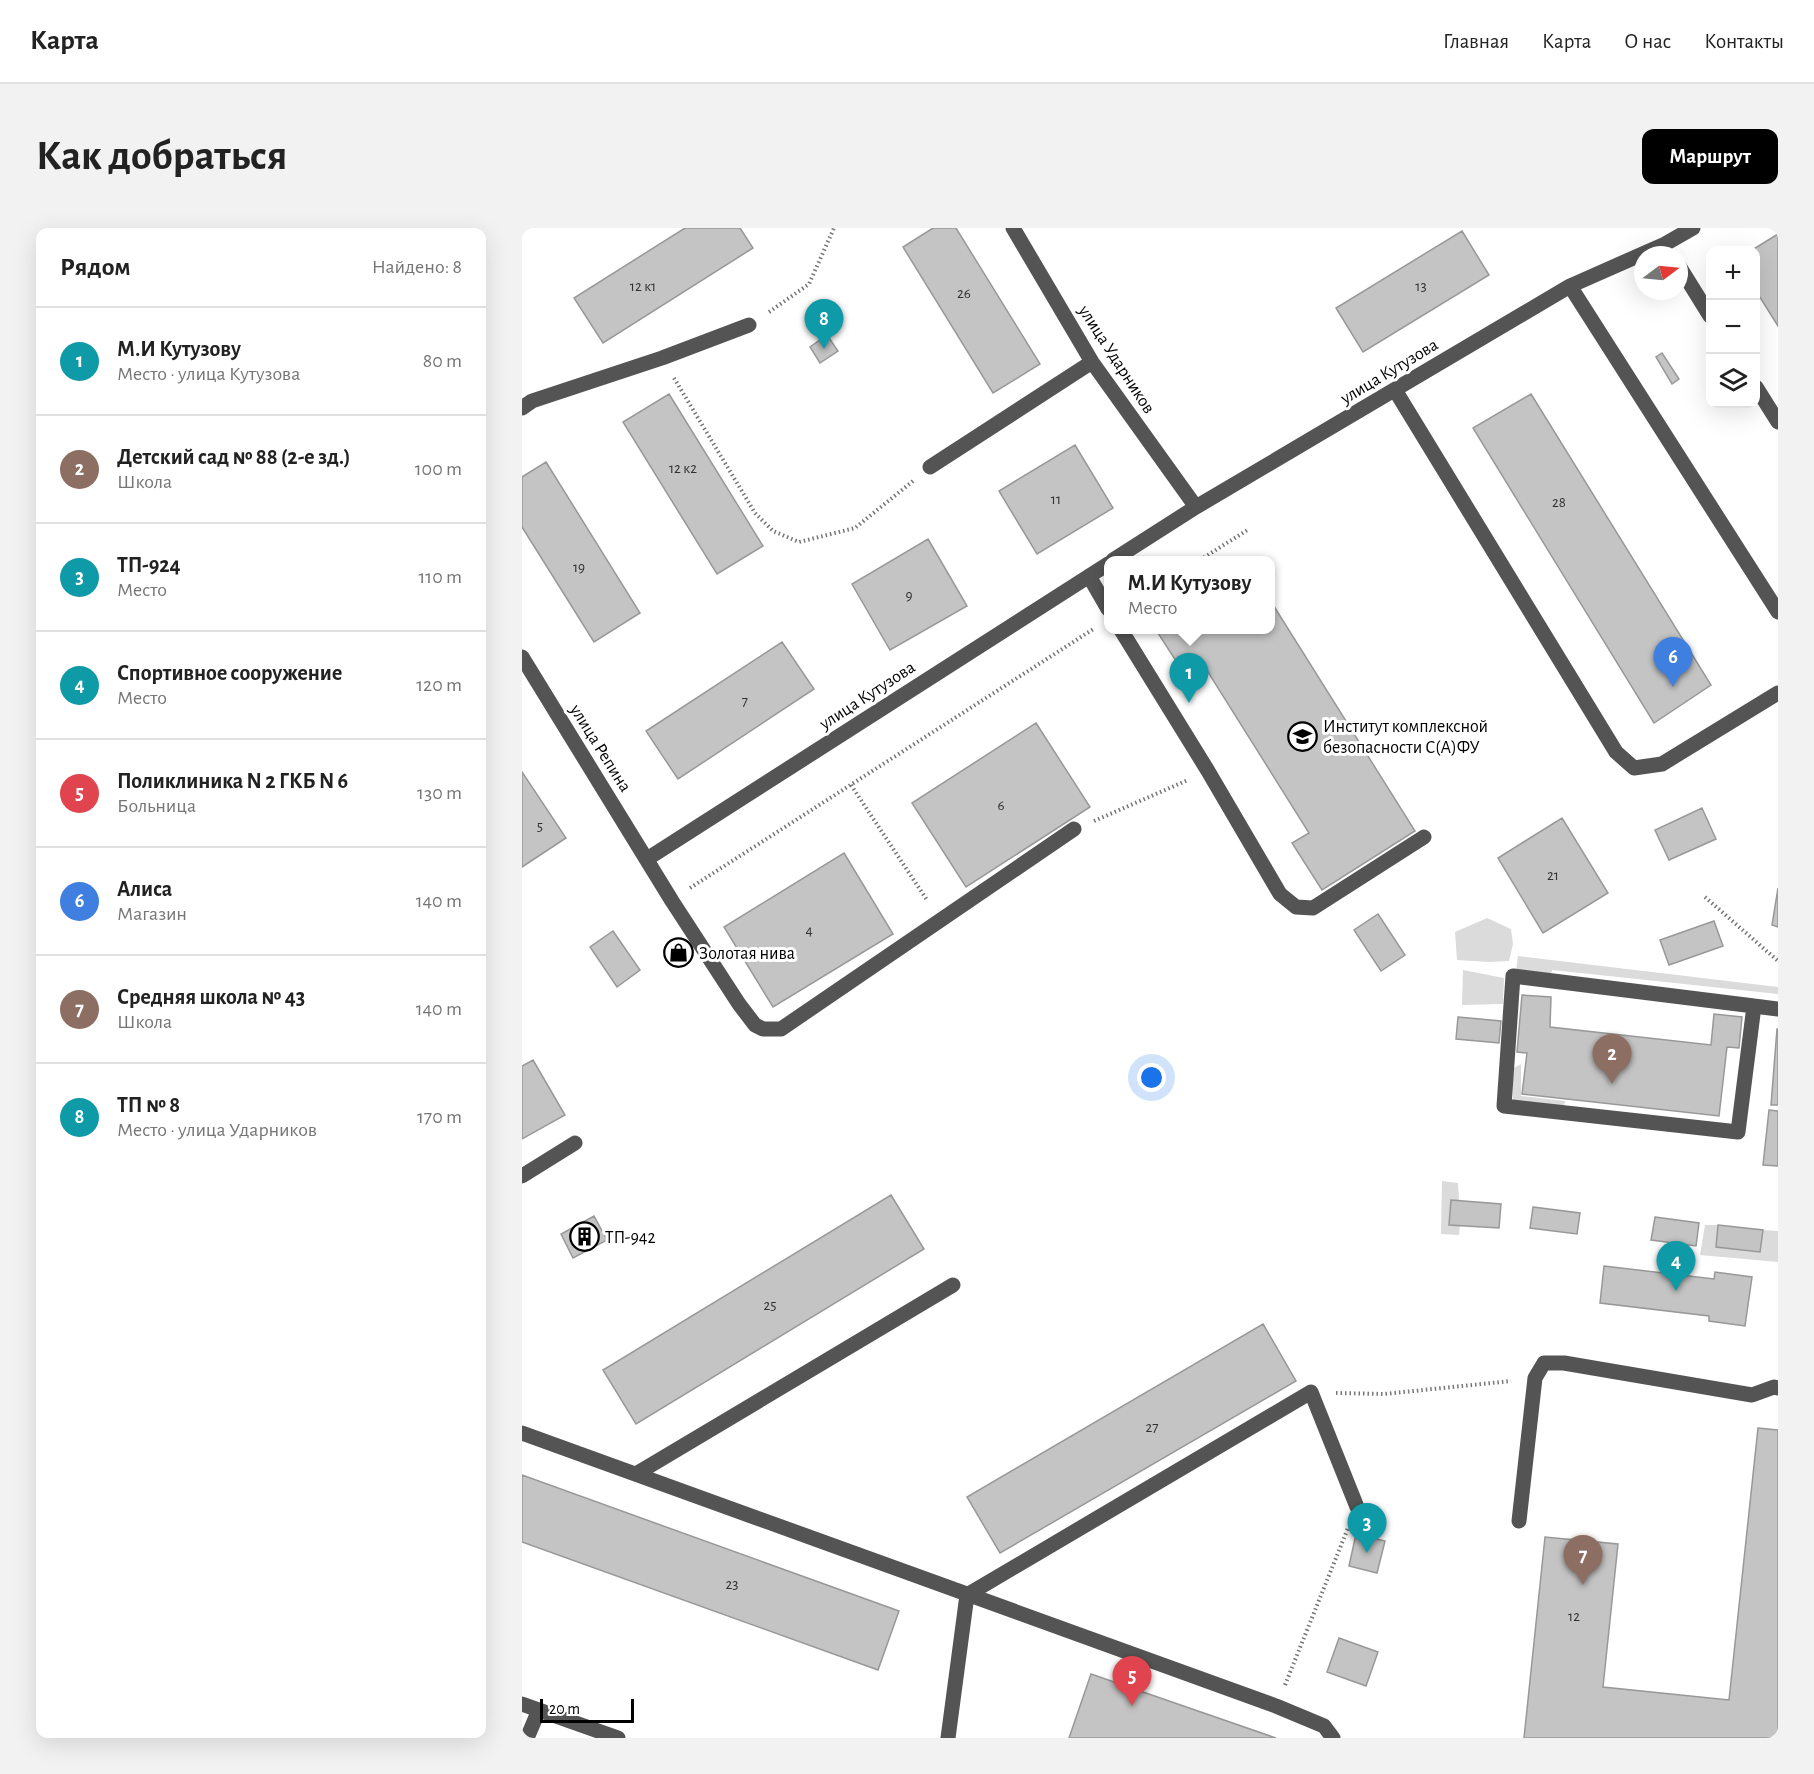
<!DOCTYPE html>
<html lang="ru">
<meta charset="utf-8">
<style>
:root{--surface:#fff;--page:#f2f2f2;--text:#222;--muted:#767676;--line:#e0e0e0;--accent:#000}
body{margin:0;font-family:"Alegreya Sans",sans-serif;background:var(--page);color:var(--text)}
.controls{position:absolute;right:18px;top:18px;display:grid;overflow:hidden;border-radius:12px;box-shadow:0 6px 24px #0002}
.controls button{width:54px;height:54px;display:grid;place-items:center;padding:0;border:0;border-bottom:2px solid var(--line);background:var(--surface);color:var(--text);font:30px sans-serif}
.compass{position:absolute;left:1112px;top:18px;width:54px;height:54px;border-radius:50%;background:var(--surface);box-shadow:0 6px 24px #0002;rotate:74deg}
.scale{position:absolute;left:18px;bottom:15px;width:94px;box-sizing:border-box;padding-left:6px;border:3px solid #000;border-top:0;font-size:16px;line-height:21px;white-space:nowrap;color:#000;-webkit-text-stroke:4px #fff;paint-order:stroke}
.you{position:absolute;left:630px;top:850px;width:21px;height:21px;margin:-15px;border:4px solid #fff;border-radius:50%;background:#1a73e8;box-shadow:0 0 0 9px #1a73e833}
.badge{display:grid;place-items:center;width:39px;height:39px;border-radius:50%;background:var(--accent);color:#fff;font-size:20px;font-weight:700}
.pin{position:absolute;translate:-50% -50px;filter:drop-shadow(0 2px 3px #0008)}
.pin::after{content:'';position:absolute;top:32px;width:21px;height:18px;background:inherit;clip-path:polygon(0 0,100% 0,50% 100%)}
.popup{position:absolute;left:582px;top:328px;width:171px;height:78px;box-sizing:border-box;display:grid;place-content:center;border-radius:12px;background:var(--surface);filter:drop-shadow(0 2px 4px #0005);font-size:20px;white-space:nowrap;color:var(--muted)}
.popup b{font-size:22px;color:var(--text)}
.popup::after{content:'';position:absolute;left:50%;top:100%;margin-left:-12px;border:12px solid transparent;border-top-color:var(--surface)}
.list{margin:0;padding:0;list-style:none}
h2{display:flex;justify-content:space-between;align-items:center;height:78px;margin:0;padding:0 24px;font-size:26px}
h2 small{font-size:20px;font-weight:400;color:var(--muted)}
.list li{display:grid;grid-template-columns:39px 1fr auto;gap:18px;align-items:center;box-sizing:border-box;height:108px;padding:0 24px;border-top:2px solid var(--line)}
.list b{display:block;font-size:22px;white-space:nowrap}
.list p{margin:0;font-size:20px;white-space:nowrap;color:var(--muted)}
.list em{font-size:20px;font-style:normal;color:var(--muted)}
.icon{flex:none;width:33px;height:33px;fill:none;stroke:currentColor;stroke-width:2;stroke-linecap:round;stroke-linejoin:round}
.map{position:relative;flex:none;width:1256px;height:1510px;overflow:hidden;border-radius:12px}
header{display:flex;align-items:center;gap:36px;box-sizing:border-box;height:84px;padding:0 30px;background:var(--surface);border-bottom:2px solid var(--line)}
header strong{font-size:28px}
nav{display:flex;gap:33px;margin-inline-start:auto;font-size:21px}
.intro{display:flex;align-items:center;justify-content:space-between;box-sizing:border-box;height:144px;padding:0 36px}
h1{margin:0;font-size:42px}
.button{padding:15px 27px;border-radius:12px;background:var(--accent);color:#fff;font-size:21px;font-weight:700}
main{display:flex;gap:36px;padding:0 36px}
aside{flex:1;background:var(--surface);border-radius:12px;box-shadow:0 6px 24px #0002}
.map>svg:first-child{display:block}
.green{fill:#dbdbdb}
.building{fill:#c4c4c4;stroke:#989898;stroke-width:1.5}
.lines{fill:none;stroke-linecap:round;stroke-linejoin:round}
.path{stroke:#767676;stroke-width:4;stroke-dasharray:1.5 3;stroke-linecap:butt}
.minor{stroke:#545454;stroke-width:15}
.labels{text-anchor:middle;stroke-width:6;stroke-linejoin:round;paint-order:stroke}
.number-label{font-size:15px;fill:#313131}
.street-label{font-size:18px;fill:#000;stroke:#fff}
.poi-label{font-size:18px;fill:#000;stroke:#fff;text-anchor:start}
</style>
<header>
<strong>Карта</strong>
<nav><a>Главная</a><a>Карта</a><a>О нас</a><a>Контакты</a></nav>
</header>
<div class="intro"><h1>Как добраться</h1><a class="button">Маршрут</a></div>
<main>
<aside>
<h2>Рядом<small>Найдено: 8</small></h2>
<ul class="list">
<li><span class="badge" style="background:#0f9aa8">1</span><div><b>М.И Кутузову</b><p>Место · улица Кутузова</p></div><em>80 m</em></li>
<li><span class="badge" style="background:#8d6e63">2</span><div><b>Детский сад № 88 (2-е зд.)</b><p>Школа</p></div><em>100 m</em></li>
<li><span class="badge" style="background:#0f9aa8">3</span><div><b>ТП-924</b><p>Место</p></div><em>110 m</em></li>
<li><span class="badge" style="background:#0f9aa8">4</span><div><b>Спортивное сооружение</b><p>Место</p></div><em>120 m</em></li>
<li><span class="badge" style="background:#e0444e">5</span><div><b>Поликлиника N 2 ГКБ N 6</b><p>Больница</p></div><em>130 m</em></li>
<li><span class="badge" style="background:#3f7fe0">6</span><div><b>Алиса</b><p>Магазин</p></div><em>140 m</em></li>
<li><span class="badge" style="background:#8d6e63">7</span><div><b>Средняя школа № 43</b><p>Школа</p></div><em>140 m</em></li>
<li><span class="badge" style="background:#0f9aa8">8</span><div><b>ТП № 8</b><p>Место · улица Ударников</p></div><em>170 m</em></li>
</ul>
</aside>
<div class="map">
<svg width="1256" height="1510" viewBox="0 0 1256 1510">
<rect width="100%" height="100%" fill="#fff"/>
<path class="green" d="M965,690L989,701L991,716L987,733L967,734L935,732L933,704Z
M996,728L1256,759V766L1030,742L1029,747L994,743Z
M941,742L982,750L981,776L940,777Z
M999,836V868L1043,873L1042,880L991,876L990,841Z
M920,953L936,955L937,972H929L927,996L938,997L937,1007L919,1006Z
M1183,997H1196L1194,1019L1237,1024L1241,1002L1256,1003V1034L1178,1027Z"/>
<path class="building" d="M163,0H218L231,20L81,115L52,70Z
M411,0H434L518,136L471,165L381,19Z
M940,3L967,47L841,124L814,80Z
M1256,6V98L1234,63V22H1230Z
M305,107L316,123L298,135L288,119Z
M1140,125L1157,151L1150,156L1134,129Z
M147,166L241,318L195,346L101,194Z
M1009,166L1189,457L1132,495L951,200Z
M553,217L591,280L515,326L477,263Z
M24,234L118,385L72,414L0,299V249Z
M406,311L445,378L368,422L330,356Z
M748,372L893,603L800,662L770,615L787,605L681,436L663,447L634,402H748Z
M260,414L292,461L156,551L124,503Z
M514,495L568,579L444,659L390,575Z
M0,544L44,610L0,639Z
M1180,580L1194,611L1147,632L1133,602Z
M1040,590L1086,665L1021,705L976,630Z
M322,625L371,706L251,779L202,699Z
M1256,660V699L1250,697Z
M856,686L883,727L859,743L832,702Z
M1192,693L1201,718L1147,737L1138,712Z
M91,703L118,742L95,759L68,719Z
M1000,767L1029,769L1028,799L1189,817L1192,786L1220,789L1217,820L1205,819L1197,888L1000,866L1005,825L995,824Z
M936,789L979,793L977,815L934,811Z
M1255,801H1256V877H1249Z
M11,832L43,887L0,911V838Z
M1247,882L1256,883V938L1241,937Z
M369,967L402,1021L114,1196L81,1142Z
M929,972L979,976L977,1000L927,997Z
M1011,979L1058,985L1055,1006L1008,1000Z
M72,988L85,1012L51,1030L39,1006Z
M1133,989L1177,995L1174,1018L1129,1012Z
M1196,997L1241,1002L1238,1024L1194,1019Z
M1082,1038L1192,1051L1193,1044L1230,1049L1223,1098L1187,1093V1088L1078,1075Z
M741,1096L774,1153L478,1325L445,1269Z
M1236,1200L1256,1202V1510H1002L1023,1309L1096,1316L1081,1459L1207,1472Z
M0,1247L377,1383L356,1442L0,1314Z
M834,1306L863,1313L855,1345L827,1338Z
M817,1410L856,1424L844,1458L805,1444Z
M569,1446L754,1510H547Z"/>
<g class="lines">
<path class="path" d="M247,84L287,56L312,0
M152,150L233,285L251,303L277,314L333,300L391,253
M678,332L727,301
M329,557L405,672
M572,593L666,552
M168,660L573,400
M1183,669L1256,733
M814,1165L862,1166L989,1153
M763,1457L826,1300"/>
<path class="minor" d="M491,0L570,134L674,279
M1157,38L1188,88
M1048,58L1256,384
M1234,159L1256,194
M873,162L1094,524L1112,540L1140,536L1256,465
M0,180L10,173L140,130L227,97
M408,239L570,134
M591,332L674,279L1048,58L1143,16L1171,0
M567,348L586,381
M599,402L686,543L758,666L774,679L791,680L902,609
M0,429L150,673L217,776L233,797L241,801H259L552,601
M125,631L586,336
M1232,778L1216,904L982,878L991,748L1232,778L1256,781
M0,948L53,915
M0,1205L754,1478L802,1498L811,1510
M114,1246L431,1057
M997,1293L1013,1150L1022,1135H1042L1230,1167L1252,1159L1256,1160
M0,1476L96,1510
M5,1510L17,1482
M426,1510L445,1367L789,1164L835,1279"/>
</g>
<defs>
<symbol id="university-ring" viewBox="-11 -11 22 22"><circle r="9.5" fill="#fff" stroke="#000" stroke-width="1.5"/><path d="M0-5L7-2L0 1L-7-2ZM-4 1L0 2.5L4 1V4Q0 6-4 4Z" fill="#000"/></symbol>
<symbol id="shop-ring" viewBox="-11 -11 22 22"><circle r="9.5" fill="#fff" stroke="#000" stroke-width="1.5"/><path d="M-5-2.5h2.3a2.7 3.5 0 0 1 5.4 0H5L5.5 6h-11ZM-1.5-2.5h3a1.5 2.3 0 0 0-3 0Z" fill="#000"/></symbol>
<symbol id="building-ring" viewBox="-11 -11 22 22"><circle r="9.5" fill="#fff" stroke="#000" stroke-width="1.5"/><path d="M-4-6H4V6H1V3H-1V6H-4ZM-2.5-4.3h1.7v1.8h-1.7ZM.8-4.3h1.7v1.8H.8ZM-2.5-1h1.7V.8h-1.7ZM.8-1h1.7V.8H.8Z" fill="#000"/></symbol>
</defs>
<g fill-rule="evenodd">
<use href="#university-ring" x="764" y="492" width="33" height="33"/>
<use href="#shop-ring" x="140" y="708" width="33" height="33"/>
<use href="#building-ring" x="46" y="992" width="33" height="33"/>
</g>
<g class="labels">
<g class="number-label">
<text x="121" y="63">12 к1</text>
<text x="899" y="63">13</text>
<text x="442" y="70">26</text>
<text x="161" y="245">12 к2</text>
<text x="534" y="276">11</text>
<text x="1037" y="279">28</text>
<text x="57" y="344">19</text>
<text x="387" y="372">9</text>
<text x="223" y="478">7</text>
<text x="479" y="582">6</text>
<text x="18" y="603">5</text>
<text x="1031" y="652">21</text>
<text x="287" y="707">4</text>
<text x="248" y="1082">25</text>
<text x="630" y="1204">27</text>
<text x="210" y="1361">23</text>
<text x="1052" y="1393">12</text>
</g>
<g class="street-label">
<text transform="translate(595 131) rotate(57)" y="6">улица Ударников</text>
<text transform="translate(867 143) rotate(-31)" y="6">улица Кутузова</text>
<text transform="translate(345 467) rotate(-33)" y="6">улица Кутузова</text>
<text transform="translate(79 520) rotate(58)" y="6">улица Репина</text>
</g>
<g class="poi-label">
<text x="801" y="504">Институт комплексной<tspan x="801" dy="21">безопасности С(А)ФУ</tspan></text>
<text x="177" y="731">Золотая нива</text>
<text x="83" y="1015">ТП-942</text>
</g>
</g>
</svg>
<div class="controls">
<button>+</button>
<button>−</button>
<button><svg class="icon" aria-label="layers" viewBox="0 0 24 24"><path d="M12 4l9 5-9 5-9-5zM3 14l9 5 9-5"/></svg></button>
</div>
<svg class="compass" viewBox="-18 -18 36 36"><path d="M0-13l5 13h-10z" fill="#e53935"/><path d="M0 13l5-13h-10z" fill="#767676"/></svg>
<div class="scale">20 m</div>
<div class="you"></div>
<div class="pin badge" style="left:667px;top:475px;background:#0f9aa8">1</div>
<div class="popup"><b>М.И Кутузову</b>Место</div>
<div class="pin badge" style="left:1090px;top:856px;background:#8d6e63">2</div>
<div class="pin badge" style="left:845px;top:1325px;background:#0f9aa8">3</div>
<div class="pin badge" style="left:1154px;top:1063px;background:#0f9aa8">4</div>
<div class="pin badge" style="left:610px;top:1478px;background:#e0444e">5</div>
<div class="pin badge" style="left:1151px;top:459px;background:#3f7fe0">6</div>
<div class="pin badge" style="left:1061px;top:1357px;background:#8d6e63">7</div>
<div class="pin badge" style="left:302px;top:121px;background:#0f9aa8">8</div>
</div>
</main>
